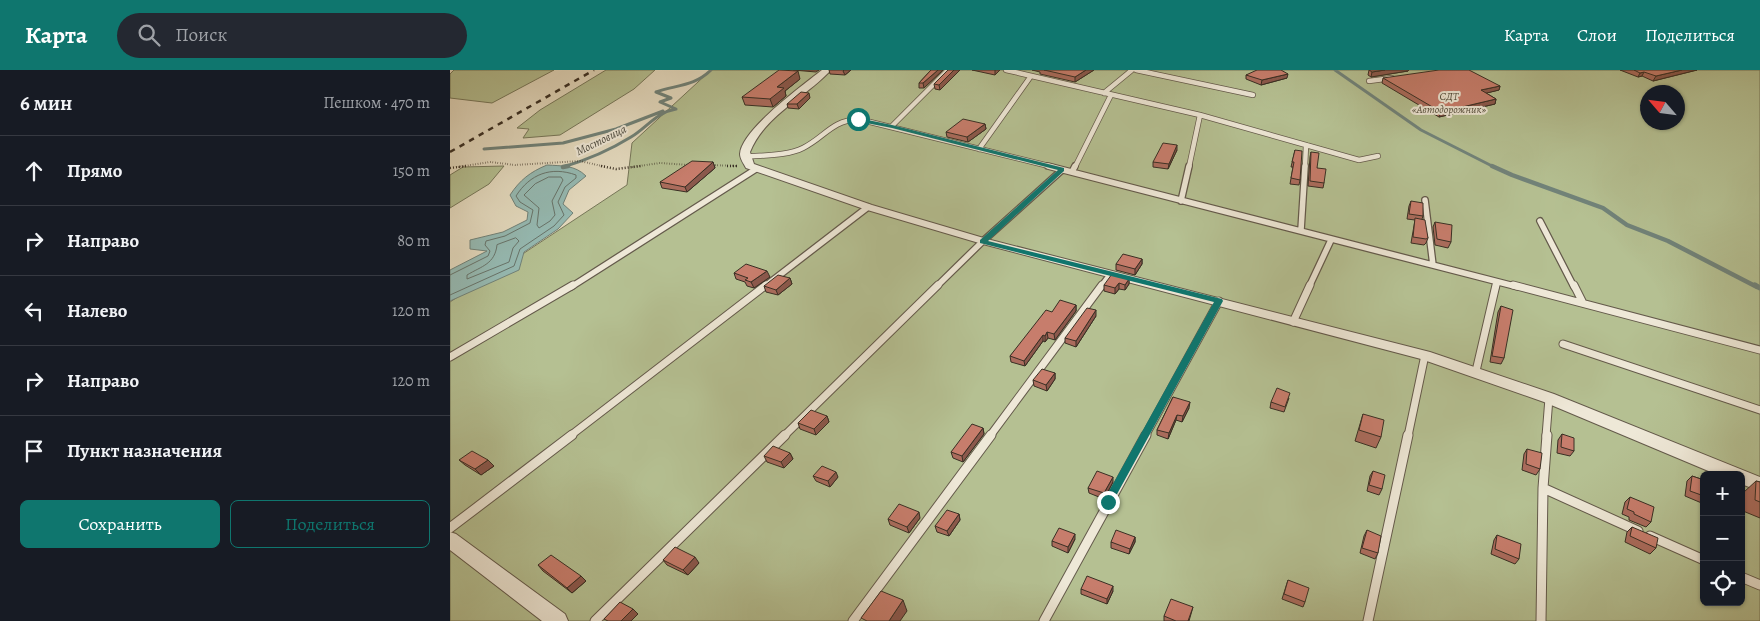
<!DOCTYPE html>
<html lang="ru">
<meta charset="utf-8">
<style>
:root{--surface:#171b24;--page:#242831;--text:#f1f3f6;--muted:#9ea1a6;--line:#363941;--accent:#0f766e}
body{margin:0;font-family:Alegreya,serif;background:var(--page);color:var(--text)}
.controls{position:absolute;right:15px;bottom:15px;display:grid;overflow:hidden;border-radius:8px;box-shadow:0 1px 4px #0004}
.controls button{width:45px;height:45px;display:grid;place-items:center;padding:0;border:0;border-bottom:1px solid var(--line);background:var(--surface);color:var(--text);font:25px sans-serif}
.compass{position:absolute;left:1190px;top:15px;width:45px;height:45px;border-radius:50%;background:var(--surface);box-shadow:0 1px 4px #0004;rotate:298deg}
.stop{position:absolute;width:15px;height:15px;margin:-11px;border:4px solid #0f766e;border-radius:50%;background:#fff}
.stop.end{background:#0f766e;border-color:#fff;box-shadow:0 1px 5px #0008}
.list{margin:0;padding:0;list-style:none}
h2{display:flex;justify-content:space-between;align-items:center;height:65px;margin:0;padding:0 20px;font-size:21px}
h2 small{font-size:16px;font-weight:400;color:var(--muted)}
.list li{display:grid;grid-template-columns:32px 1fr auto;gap:15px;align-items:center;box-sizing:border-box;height:70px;padding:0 20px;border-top:1px solid var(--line)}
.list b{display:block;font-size:19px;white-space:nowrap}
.list em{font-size:16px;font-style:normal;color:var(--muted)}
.actions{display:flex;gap:10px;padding:15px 20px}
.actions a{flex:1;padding:11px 0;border:1px solid var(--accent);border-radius:8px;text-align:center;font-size:18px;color:var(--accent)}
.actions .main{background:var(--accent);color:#fff}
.icon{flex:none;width:28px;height:28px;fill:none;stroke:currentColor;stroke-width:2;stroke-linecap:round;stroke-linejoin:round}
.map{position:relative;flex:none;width:1310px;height:551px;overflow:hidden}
header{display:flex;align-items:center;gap:30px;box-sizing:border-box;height:70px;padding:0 25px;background:var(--accent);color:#fff}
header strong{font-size:24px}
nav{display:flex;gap:28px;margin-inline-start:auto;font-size:18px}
.search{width:350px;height:45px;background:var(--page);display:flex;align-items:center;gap:12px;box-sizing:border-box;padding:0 18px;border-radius:28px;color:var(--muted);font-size:19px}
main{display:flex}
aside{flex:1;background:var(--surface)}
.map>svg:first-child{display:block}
.green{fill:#b5c092;stroke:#77785b;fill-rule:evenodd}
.water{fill:#96bbb4;stroke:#71837a}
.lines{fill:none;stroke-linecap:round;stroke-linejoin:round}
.shore{stroke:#68756c;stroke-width:1}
.stream-far2{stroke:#71837a;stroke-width:3}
.stream-far1{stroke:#71837a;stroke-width:4.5}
.stream{stroke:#71837a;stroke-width:5}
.lane-far3-casing{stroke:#645a4b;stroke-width:6}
.lane-far2-casing{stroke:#645a4b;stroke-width:8}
.lane-far1-casing{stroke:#645a4b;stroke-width:9}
.lane-casing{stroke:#645a4b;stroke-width:11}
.street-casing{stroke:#645a4b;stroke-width:2}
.path-far1{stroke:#392f24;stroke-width:2;stroke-dasharray:0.5 2;stroke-linecap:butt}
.path{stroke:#392f24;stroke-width:2.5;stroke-dasharray:1 2;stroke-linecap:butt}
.lane-far3{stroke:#eee8d7;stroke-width:4.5}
.lane-far2{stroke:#eee8d7;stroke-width:5.5}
.lane-far1{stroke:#eee8d7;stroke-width:7}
.lane{stroke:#eee8d7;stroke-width:9}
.street{fill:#eee8d7;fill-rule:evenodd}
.rail{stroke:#392f24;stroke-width:2.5;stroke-dasharray:5.5 5.5;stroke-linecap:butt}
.wall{fill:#ab6c5d;stroke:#392f24}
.shaded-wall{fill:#8b584c;stroke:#392f24}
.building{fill:#c77d6c;stroke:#392f24}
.route{fill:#0f766e}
.labels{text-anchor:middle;stroke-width:4;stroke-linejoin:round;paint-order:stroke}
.far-park-label{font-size:11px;font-style:italic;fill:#524c3a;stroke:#eee8d7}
.far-water-label{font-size:12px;font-style:italic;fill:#4c4b41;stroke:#eee8d7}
</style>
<header>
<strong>Карта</strong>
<div class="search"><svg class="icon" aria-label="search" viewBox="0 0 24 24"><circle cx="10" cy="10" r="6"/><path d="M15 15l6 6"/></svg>Поиск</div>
<nav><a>Карта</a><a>Слои</a><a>Поделиться</a></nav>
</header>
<main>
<aside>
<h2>6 мин<small>Пешком · 470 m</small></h2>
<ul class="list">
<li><svg class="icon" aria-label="ahead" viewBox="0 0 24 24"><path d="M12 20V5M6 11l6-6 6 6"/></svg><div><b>Прямо</b></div><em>150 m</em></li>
<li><svg class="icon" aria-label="right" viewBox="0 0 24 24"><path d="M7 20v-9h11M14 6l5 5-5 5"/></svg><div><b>Направо</b></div><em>80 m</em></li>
<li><svg class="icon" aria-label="left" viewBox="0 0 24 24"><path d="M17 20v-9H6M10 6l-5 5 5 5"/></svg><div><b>Налево</b></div><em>120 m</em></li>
<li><svg class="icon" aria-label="right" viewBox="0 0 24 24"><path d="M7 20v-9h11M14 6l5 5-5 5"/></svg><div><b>Направо</b></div><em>120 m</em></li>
<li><svg class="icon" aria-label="arrive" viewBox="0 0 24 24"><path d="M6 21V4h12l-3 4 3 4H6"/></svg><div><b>Пункт назначения</b></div></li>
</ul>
<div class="actions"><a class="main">Сохранить</a><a>Поделиться</a></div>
</aside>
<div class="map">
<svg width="1310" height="551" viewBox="0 0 1310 551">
<rect width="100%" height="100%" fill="#e5dcc1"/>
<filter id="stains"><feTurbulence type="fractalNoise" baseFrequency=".004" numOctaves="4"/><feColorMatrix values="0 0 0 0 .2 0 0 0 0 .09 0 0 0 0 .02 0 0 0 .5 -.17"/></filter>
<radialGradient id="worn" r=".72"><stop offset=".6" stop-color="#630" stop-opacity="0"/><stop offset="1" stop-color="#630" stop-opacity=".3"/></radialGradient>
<path class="green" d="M4,0H104L42,33L0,28V4Z
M156,0H205L184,19L110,65L73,68L79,59L67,58L90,40Z
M261,0H1310V551H0V232L177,115L182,73ZM1198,22H1228V52H1198ZM1254,405H1291V532H1254Z
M54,96L39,114L0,138V105L13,97Z"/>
<path class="water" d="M97,95C112,96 125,95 136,106L119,120L113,134L123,143L108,159L74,182L69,200L0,231V200L37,181L20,179V170L53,162L77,150L78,142L66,136L60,125C70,110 80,102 97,95Z"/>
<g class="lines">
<path class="shore" d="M99,107H111L113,110L102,131L105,145L100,151L89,158L87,155L89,138L74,125L85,114Z
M66,168L69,171L63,178L59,192L17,209V205C32,196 45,194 47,175Z
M0,205L38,186L40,181L35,175L36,171L55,166L80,153L83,140L70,132L66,126C80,104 101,96 126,105V108L115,117L108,132L114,145L104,156L70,179L64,196L0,225"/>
<path class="stream-far2" d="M885,0L971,60L1044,97
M34,79L113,73L166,59L213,41
M113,97C137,90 160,80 181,67C196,58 207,42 226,39L210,32L221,28L206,22C226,15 245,16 261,0"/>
<path class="stream-far1" d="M1042,96L1062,105L1153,138L1177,155L1218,171L1307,217
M113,97L118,96"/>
<path class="stream" d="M1305,215L1310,218"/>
<defs>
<path id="lane-far3" d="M556,0L750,45L909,90L928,86
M686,0L803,25
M919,11L942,8
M654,23L682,0
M442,56L498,0
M529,79L581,6
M295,87C313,85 337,86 353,78C375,67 381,51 408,49L603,97
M625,97L661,25
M739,97L750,45
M855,97L856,75"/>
<path id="lane-far2" d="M598,96L1068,217
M622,102L625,96
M975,130L983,195
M731,131L739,96
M1090,151L1124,217
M851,160L855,96
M121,217L306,99
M314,217L418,137
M486,217L533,171L612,100
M651,217L660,205
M859,217L881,170
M1046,217L1047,212"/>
<path id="lane-far1" d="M1063,215L1310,280
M1124,215L1133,233
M843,252L860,215
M1113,274L1310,340
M0,287L123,215
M1026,301L1046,215
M120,366L316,215
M334,366L488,215
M540,366L652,215
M695,366L769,231
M958,366L975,285
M1096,366L1099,328"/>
<path id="lane" d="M1093,418L1188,461
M0,458L122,365
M1200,466L1254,490
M1291,507L1310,515
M145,551L335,365
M403,551L541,365
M594,551L696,365
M918,551L958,365
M1091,551L1093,418L1097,365"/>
<path id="street" d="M372,0H381C355,28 315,45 300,82L304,94L422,135L537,169L980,282L1104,324L1310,407V421L1291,414V405H1268L1094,332L971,289L529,173L414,139L296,98C294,94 290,89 290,84C291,60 353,15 372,0Z
M0,462L6,464L115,544L118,551H92L0,480Z"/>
</defs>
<use href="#lane-far3" class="lane-far3-casing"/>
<use href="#lane-far2" class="lane-far2-casing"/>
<use href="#lane-far1" class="lane-far1-casing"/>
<use href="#lane" class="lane-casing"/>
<use href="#street" class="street-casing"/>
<path class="path-far1" d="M260,95L287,96
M8,97L40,92L65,95L130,91L156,97
M182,97L210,93L239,95"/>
<path class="path" d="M151,96L166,99L191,96
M277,96H287
M0,98L16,96"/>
<use href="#lane-far3" class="lane-far3"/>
<use href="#lane-far2" class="lane-far2"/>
<use href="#lane-far1" class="lane-far1"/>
<use href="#lane" class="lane"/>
<use href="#street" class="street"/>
<path class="rail" d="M0,82L144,0"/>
</g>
<path class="wall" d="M343,0H369L366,2Z
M379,0H401L395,5L380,4Z
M481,0H493L474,18H469V13Z
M498,0L490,20L485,19L484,14Z
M522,0H550L545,5Z
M582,0H644L625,12L590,4V2Z
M919,0L958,1L921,7L918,5Z
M1170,0H1247L1203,11L1192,6L1188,7Z
M796,5L837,8L811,15L796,9Z
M933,8L1050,16L1049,20L1036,23L1046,29L1045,34L989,47L932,13Z
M350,9L335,21L336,26L323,37L295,35L292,27Z
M360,28L349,39L338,38L337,34Z
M535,54L536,59L518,72L497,67L496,62Z
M727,80L718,99L703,97V92Z
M845,80L850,110L849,115L840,114L843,97H841Z
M861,82L867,98L874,113L873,118L858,116L860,87Z
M263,92L265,98L237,122L212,118L210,112Z
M961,131L973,146L972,149L978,168L976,173L974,175L961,173L965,150L957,149L959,136Z
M985,152L1001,172L998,178L985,175L983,157Z
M692,189V194L685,205L666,200V194Z
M284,203L320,207L304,218L297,216L295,212L286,209Z
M340,208L342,214L328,225L316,222L314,216Z
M679,209V214L675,220L669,219L665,224L654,221V215Z
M626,235V241L605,270L598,268L595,272L593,271L575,296L561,292L560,286L602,242Z
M1051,236L1054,288L1051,294L1040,292L1048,242Z
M646,246L626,277L615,273V268Z
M605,303V309L597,321L584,316L583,310Z
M723,327L739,338L732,352L726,350L718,369L707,365V360Z
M839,328L834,342L820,338L821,332Z
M913,344L931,367L926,378L905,371Z
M377,346L379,352L366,365L350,359L348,353Z
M533,358L534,364L513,392L503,388L501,382Z
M1112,364L1124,381L1120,386L1107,383L1108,370Z
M1077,379L1090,399L1086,405L1072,400L1074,384Z
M340,383L343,389L334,398L317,392L314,386Z
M9,390H38L44,396L31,405L15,395Z
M923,401L932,419L929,425L917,421L920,406Z
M363,406L388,407L380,417L366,411Z
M1242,406L1254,410V434L1235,426L1237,411Z
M1306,411L1310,412V448L1293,441L1294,422Z
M663,412L654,429L639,423L638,418Z
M1180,427L1201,452L1196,457L1179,450V447L1172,444L1175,432Z
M509,444L510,450L499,466L487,462L485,456Z
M470,448L459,463L440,455L438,449Z
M1182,457L1206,478L1200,484L1175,472L1177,462Z
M917,460L928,483L925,489L910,483L914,466Z
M1047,465L1069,489L1065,494L1041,484L1044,470Z
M685,467V472L679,484L661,478V472Z
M625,469L618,483L602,476V471Z
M213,490L249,493L238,505L217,495Z
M88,495L136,511L122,523L93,501Z
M1254,495V508L1251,507L1252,496Z
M838,510L855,532L853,537L832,529Z
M631,519L663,521L657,534L631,524Z
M743,537L739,551H714V546Z"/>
<path class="shaded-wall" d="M394,0H401L395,5L393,1Z
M488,0H493L474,18L473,13Z
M504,0H510L490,20L489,15Z
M545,0H550L545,5Z
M636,0H644L625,12V7Z
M935,0H959L958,1L921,7L922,2Z
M1232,0H1247L1203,11L1206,6Z
M348,1L350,9L335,21L336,26L323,37L320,29L327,17Z
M1194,2L1192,6L1188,7L1190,3Z
M838,4L837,8L811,15L812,10Z
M1050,16L1049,20L1029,25L1031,20Z
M359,23L360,28L349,39L347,34Z
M1046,29L1045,34L989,47L991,42Z
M535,54L536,59L518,72L517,67Z
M727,75V80L718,99L719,94Z
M263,92L265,98L237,122L235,117Z
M692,189V194L685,205V199Z
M317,201L320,207L304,218L301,212Z
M340,208L342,214L328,225L326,220Z
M679,209V214L675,220V215Z
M669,213V219L665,224V218Z
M626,235V241L605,270L604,264Z
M646,240V246L626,277V271Z
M597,262L598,268L595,272V266Z
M593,265V271L575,296L574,291Z
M605,303V309L597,321L596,315Z
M740,332L739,338L732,352L733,346Z
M727,345L726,350L718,369L719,363Z
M377,346L379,352L366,365L364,359Z
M533,358L534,364L513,392L512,386Z
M340,383L343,389L334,398L331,392Z
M38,390L44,396L31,405L25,399Z
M386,402L388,407L380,417L378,411Z
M663,407V412L654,429V423Z
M469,442L470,448L459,463L457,457Z
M509,444L510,450L499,466L497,461Z
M625,464V469L618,483V477Z
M685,467V472L679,484L680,479Z
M245,487L249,493L238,505L233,500Z
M131,506L136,511L122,523L117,518Z
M663,516V521L657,534V529Z
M453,530L457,541L450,551H439Z
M183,539L188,544L181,551H171Z"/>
<path class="building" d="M329,0L348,1L327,17L334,18L320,29L292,27Z
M481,0H488L473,13H469Z
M498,0H504L489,15L484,14Z
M594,0H636L625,7Z
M807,0H831L838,4L812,10L796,5Z
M919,0H935L922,2Z
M989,0H1019L1050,16L1031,20L1046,29L991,42L933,8Z
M1184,0H1232L1206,6L1194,2L1190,3Z
M351,22L359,23L347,34H337Z
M513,49L535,54L517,67L496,62Z
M713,73L727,75L719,94L703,92Z
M845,80L852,81L850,110L841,108L844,92H842Z
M861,82L869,83L867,98L876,99L874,113L860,111Z
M242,91L263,92L235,117L210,112Z
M961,131L973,133V146L959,144Z
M965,148L975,150L978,168L976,169L963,167Z
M985,152L1002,155L1001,172L987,169Z
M673,184L692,189L685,199L666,194Z
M296,194L317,201L301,212L295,210L298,208L284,203Z
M662,204L679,209L675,215L669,213L665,218L654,215Z
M328,205L340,208L326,220L314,216Z
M610,230L626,235L604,264L597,262L595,266L593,265L574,291L560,286L596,240L602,242Z
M1051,236L1063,240L1054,288L1042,286Z
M637,238L646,240L626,271L615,268Z
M592,299L605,303L596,315L583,310Z
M827,318L840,323L835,337L821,332Z
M723,327L740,332L733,346L727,345L719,363L707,360Z
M361,340L377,346L364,359L348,353Z
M913,344L934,350L931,367L909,360Z
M522,354L533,358L512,386L501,382Z
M1112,364L1124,368V381L1111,377Z
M323,376L340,383L331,392L314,386Z
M1077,379L1092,383L1090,399L1076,394Z
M22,381L38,390L25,399L9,390Z
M372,396L386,402L378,411L363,406Z
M647,401L663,407L654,423L638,418Z
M923,401L935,405L932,419L919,415Z
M1242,406L1254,410V426L1240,421Z
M1306,411L1310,412V432L1305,430Z
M1180,427L1204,437L1201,452L1184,444V442L1177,439Z
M449,434L469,442L457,457L438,449Z
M497,440L509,444L497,461L485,456Z
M1182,457L1208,468L1206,478L1180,466Z
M609,458L625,464L618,477L602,471Z
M666,460L685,467L680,479L661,472Z
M917,460L931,466L928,483L912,478Z
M1047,465L1071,474L1069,489L1045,479Z
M225,477L245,487L233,500L213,490Z
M101,485L131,506L117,518L88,495Z
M637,506L663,516L657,529L631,519Z
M838,510L859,518L855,532L834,524Z
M431,521L453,530L439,551H417L411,548Z
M721,529L743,537L738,551H726L714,546Z
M170,532L183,539L171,551H158L154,549Z"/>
<path class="route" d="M408,48L442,55L614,98V101L538,171L772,229L773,231L661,435L658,437L653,432L764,232L530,173V170L608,100L442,58L406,51Z"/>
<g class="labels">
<g class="far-park-label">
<text x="999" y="30">СДТ<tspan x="999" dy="13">«Автодорожник»</tspan></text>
</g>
<g class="far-water-label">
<text transform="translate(151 70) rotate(-26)" y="4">Мостовица</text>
</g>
</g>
<rect width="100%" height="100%" filter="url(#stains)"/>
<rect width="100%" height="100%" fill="url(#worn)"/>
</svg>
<div class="controls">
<button>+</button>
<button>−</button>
<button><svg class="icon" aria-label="locate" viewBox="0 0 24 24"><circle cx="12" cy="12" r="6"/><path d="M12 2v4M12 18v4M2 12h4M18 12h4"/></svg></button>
</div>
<svg class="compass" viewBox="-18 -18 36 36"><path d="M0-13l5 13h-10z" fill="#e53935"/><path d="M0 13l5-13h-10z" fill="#9ea1a6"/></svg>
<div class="stop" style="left:408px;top:49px"></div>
<div class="stop end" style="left:658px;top:432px"></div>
</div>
</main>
